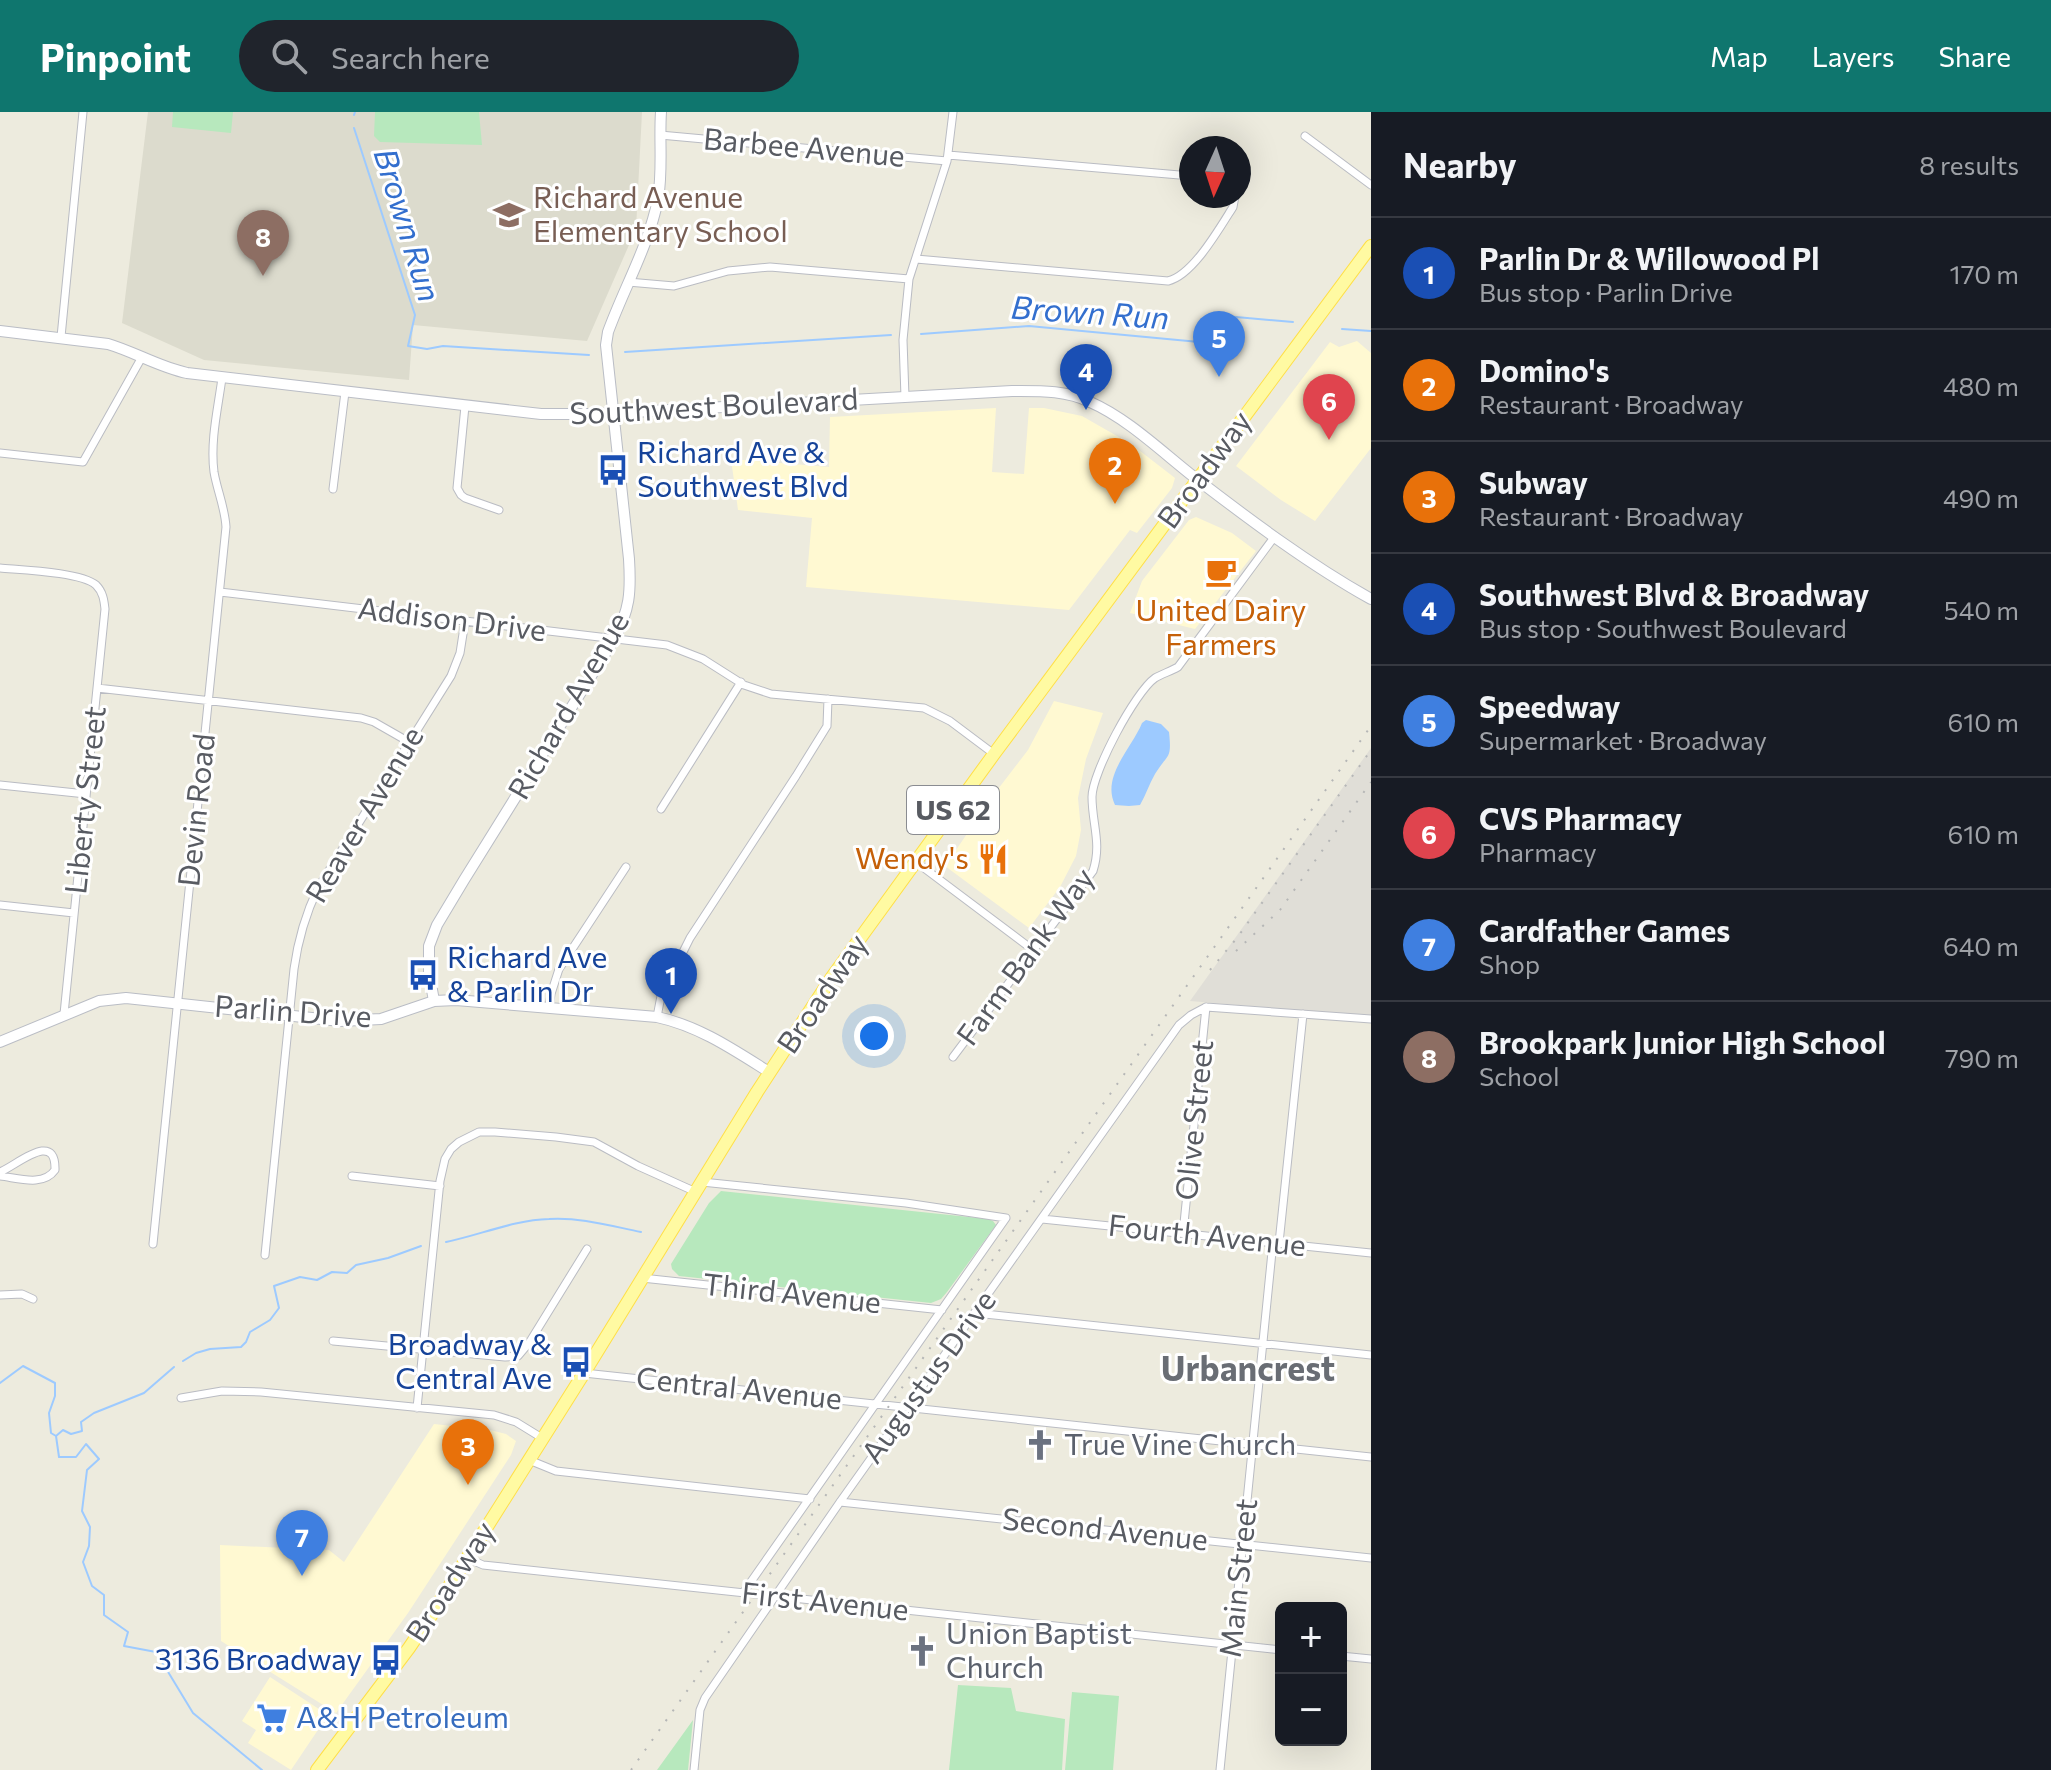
<!DOCTYPE html>
<meta charset="utf-8">
<style>
:root{--surface:#171b24;--page:#20242c;--text:#f1f3f6;--muted:#9ea1a6;--line:#363941;--accent:#0f766e}
body{margin:0;font-family:Commissioner,sans-serif;background:var(--page);color:var(--text)}
.controls{position:absolute;right:24px;bottom:24px;display:grid;overflow:hidden;border-radius:12px;box-shadow:0 8px 32px #0002}
.controls button{width:72px;height:72px;display:grid;place-items:center;padding:0;border:0;border-bottom:2px solid var(--line);background:var(--surface);color:var(--text);font:40px sans-serif}
.compass{position:absolute;left:1179px;top:24px;width:72px;height:72px;border-radius:50%;background:var(--surface);box-shadow:0 8px 32px #0002;rotate:183deg}
.you{position:absolute;left:874px;top:924px;width:28px;height:28px;margin:-20px;border:6px solid #fff;border-radius:50%;background:#1a73e8;box-shadow:0 0 0 12px #1a73e833}
.badge{display:grid;place-items:center;width:52px;height:52px;border-radius:50%;background:var(--accent);color:#fff;font-size:26px;font-weight:700}
.pin{position:absolute;translate:-50% -66px;filter:drop-shadow(0 2px 4px #0008)}
.pin::after{content:'';position:absolute;top:42px;width:28px;height:24px;background:inherit;clip-path:polygon(0 0,100% 0,50% 100%)}
.list{margin:0;padding:0;list-style:none}
h2{display:flex;justify-content:space-between;align-items:center;height:104px;margin:0;padding:0 32px;font-size:34px}
h2 small{font-size:26px;font-weight:400;color:var(--muted)}
.list li{display:grid;grid-template-columns:52px 1fr auto;gap:24px;align-items:center;box-sizing:border-box;height:112px;padding:0 32px;border-top:2px solid var(--line)}
.list b{display:block;font-size:30px;white-space:nowrap}
.list p{margin:0;font-size:26px;white-space:nowrap;color:var(--muted)}
.list em{font-size:26px;font-style:normal;color:var(--muted)}
.icon{flex:none;width:44px;height:44px;fill:none;stroke:currentColor;stroke-width:2;stroke-linecap:round;stroke-linejoin:round}
.map{position:relative;flex:none;width:1371px;height:1658px;overflow:hidden}
header{display:flex;align-items:center;gap:48px;box-sizing:border-box;height:112px;padding:0 40px;background:var(--accent);color:#fff}
header strong{font-size:38px}
nav{display:flex;gap:44px;margin-inline-start:auto;font-size:28px}
.search{width:560px;height:72px;background:var(--page);display:flex;align-items:center;gap:20px;box-sizing:border-box;padding:0 28px;border-radius:44px;color:var(--muted);font-size:30px}
main{display:flex}
aside{flex:1;background:var(--surface)}
.map>svg:first-child{display:block}
.commercial{fill:#fff9d2}
.industrial{fill:#e0ded7}
.education{fill:#dcdbcd}
.green{fill:#b7e8bd}
.water{fill:#9dcaff}
.lines{fill:none;stroke-linecap:round;stroke-linejoin:round}
.stream{stroke:#9dcaff;stroke-width:2}
.street-casing{stroke:#babcc3;stroke-width:9}
.secondary-casing{stroke:#babdc5;stroke-width:12}
.primary-casing{stroke:#ffdf46;stroke-width:14}
.street{stroke:#fff;stroke-width:7}
.secondary{stroke:#fff;stroke-width:10}
.primary{stroke:#fffaa2;stroke-width:12}
.rail{stroke:#b5b6b6;stroke-width:2;stroke-dasharray:2 10;stroke-linecap:butt}
.labels{text-anchor:middle;stroke-width:6;stroke-linejoin:round;paint-order:stroke}
.shield{fill:#fff;stroke:#8a8c91;stroke-width:2}
.shield-label{font-size:28px;font-weight:bold;fill:#585b62}
.street-label{font-size:30px;fill:#585b62;stroke:#fff}
.education-label{font-size:30px;fill:#785e54;stroke:#fff;text-anchor:start}
.transit-label{font-size:30px;fill:#164399;stroke:#fff;text-anchor:start}
.food-label{font-size:30px;fill:#c56008;stroke:#fff}
.worship-label{font-size:30px;fill:#5b616d;stroke:#fff;text-anchor:start}
.shop-label{font-size:30px;fill:#366cbe;stroke:#fff;text-anchor:start}
.water-label{font-size:32px;font-style:italic;fill:#336fce;stroke:#fff}
.quarter-label{font-size:34px;font-weight:bold;fill:#696d74;stroke:#fff}
</style>
<header>
<strong>Pinpoint</strong>
<div class="search"><svg class="icon" aria-label="search" viewBox="0 0 24 24"><circle cx="10" cy="10" r="6"/><path d="M15 15l6 6"/></svg>Search here</div>
<nav><a>Map</a><a>Layers</a><a>Share</a></nav>
</header>
<main>
<div class="map">
<svg width="1371" height="1658" viewBox="0 0 1371 1658">
<rect width="100%" height="100%" fill="#edebde"/>
<path class="commercial" d="M1357,229L1371,241V336L1315,409L1281,388L1236,354L1330,230L1339,235Z
M996,296L992,360L1024,362L1029,296H1044L1082,304L1131,332L1175,366L1172,376L1137,421L1130,418L1069,498L806,475L812,406L738,398L731,347L829,355L830,305Z
M1196,405L1232,421L1256,439L1195,517L1130,501L1142,469L1189,408Z
M1054,589L1103,601L1086,647L1078,686L1081,718L1076,744L1060,775L1029,816L945,754L995,681L1028,638Z
M434,1312L490,1318L506,1322L516,1329L511,1343L408,1501L336,1601L221,1529L220,1433L329,1438L344,1450Z
M270,1565L328,1603L291,1658L248,1631L256,1618L242,1609Z"/>
<path class="industrial" d="M1371,636V904L1190,889Z"/>
<path class="education" d="M148,0H642L636,117L587,229L413,213L409,268L204,248L122,211Z"/>
<path class="green" d="M173,0H233L231,21L172,15Z
M375,0H479L482,33L380,30L374,24Z
M721,1079L988,1107L993,1109L996,1113L947,1180L941,1187L931,1191L679,1164L672,1157L671,1152L709,1091Z
M958,1573L1011,1576L1016,1599L1065,1607L1062,1658H949Z
M1072,1580L1119,1584L1113,1658H1065Z
M693,1608L688,1658H657Z"/>
<path class="water" d="M1146,608L1161,612L1169,620C1172,648 1168,641 1155,662C1149,672 1146,683 1140,693L1129,694L1115,693C1101,664 1132,636 1142,611Z"/>
<g class="lines">
<path class="stream" d="M354,3L355,0
M354,16L415,203L408,234L427,237L443,234L589,243
M1342,217L1371,219
M921,222L1029,214L1199,230L1225,204L1293,210
M625,240L891,223
M446,1130C480,1123 514,1108 549,1107C580,1105 611,1114 641,1120
M183,1249L196,1241L210,1237L241,1235L246,1230L250,1220L270,1208L279,1196L274,1174L300,1165L317,1168L332,1160L347,1161L356,1153L388,1146L421,1134
M0,1271L23,1254L55,1271V1284L49,1301L51,1321L56,1324L59,1345H76L86,1332L99,1347L87,1358L82,1399L90,1415L89,1434L83,1450L92,1474L104,1483V1503L128,1520L124,1534L156,1540L193,1601L262,1658
M56,1324L63,1318L71,1322L82,1319L81,1310L94,1301L144,1281L174,1255"/>
<defs>
<path id="street" d="M660,23L947,49
M1305,24L1371,73
M948,43L1191,64
M916,147L1168,169C1193,163 1219,117 1233,95L1235,84
M628,170L674,174L728,159L770,155L909,167
M61,225L83,0
M905,285L903,228L909,167L947,49L953,0
M465,294L457,376L461,383L465,386L499,398
M0,341L83,350L142,245
M333,377L345,280
M0,456C22,458 81,460 96,473C103,480 104,488 105,497L64,902
M220,480L667,533L703,547L744,573L771,582L924,596L950,609L994,642
M97,576L361,606L374,610L409,630
M0,673L86,682
M661,697L741,570
M916,750L1033,838
M0,793L74,801
M1206,895L1371,907
M549,896L551,882L559,857L626,755
M657,905L661,884L690,826L796,664L827,614L828,587
M953,945L1093,759C1102,731 1092,712 1092,685C1092,661 1135,580 1155,566C1162,562 1171,559 1178,555L1275,424
M0,1060C16,1054 56,1017 55,1058C43,1075 18,1066 0,1064
M352,1064L440,1074
M702,1070L906,1091L1006,1106L743,1481
M1042,1107L1371,1141
M1183,1121L1206,895
M1279,1131L1303,902
M153,1132L226,415C225,396 217,378 214,360C210,329 218,296 222,266
M265,1143L294,857C298,828 305,803 318,776L451,564L460,541L465,509
M642,1166L942,1198
M0,1183L22,1182L33,1187
M975,1201L1371,1243
M333,1229L505,1245L518,1244L529,1231L587,1137
M584,1261L1371,1345
M181,1286L222,1279L261,1280L494,1303L516,1310L542,1326
M417,1296L440,1069L445,1047L451,1037L459,1030L479,1020H495L556,1025L594,1030L638,1054L696,1080
M529,1348L556,1359L810,1387
M840,1390L1371,1446
M467,1446L483,1453L1281,1538
M1341,1544L1371,1547
M694,1658L700,1598L705,1586L840,1390L1179,913L1191,903L1206,895
M1220,1658L1273,1130"/>
<path id="secondary" d="M0,219L108,232C135,240 159,255 187,261L541,302H598L1012,279C1039,279 1066,278 1090,290C1127,306 1162,340 1194,365C1250,408 1310,453 1371,487
M434,889L429,861V834L437,813L464,768L614,527C630,498 631,480 629,447L606,233L608,220C624,176 649,133 658,87C663,58 659,29 661,0
M0,930L99,889L126,886L340,909L381,907L434,889L456,888L657,905C699,914 734,938 769,960"/>
<path id="primary" d="M317,1658L409,1536L430,1505L584,1261L757,980L832,865L994,642L1371,134"/>
</defs>
<use href="#street" class="street-casing"/>
<use href="#secondary" class="secondary-casing"/>
<use href="#primary" class="primary-casing"/>
<use href="#street" class="street"/>
<use href="#secondary" class="secondary"/>
<use href="#primary" class="primary"/>
<path class="rail" d="M1236,839L1280,798L1371,670
M1210,858L1237,826L1371,638
M631,1658L1371,614"/>
</g>
<defs>
<symbol id="school-bare" viewBox="-9 -9 18 18"><path d="M0-5L7-2L0 1L-7-2ZM-4 1L0 2.5L4 1V4Q0 6-4 4Z" fill="#8d6e63" stroke="#fff" stroke-width="2.5" paint-order="stroke"/></symbol>
<symbol id="bus-bare" viewBox="-9 -9 18 18"><path d="M-5-6H5V4H4V6H2V4H-2V6H-4V4H-5ZM-3.5-4V0h7V-4ZM-3.5 1.2v1.5H-2V1.2ZM2 1.2v1.5H3.5V1.2Z" fill="#1a4fb4" stroke="#fff" stroke-width="2.5" paint-order="stroke"/></symbol>
<symbol id="cafe-bare" viewBox="-9 -9 18 18"><path d="M-5.5-4.5H6V0H3Q3 3.5 0 3.5H-2.5Q-5.5 3.5-5.5 0ZM3-3.2v2h1.7v-2ZM-6 4.5H4V6H-6Z" fill="#e8710a" stroke="#fff" stroke-width="2.5" paint-order="stroke"/></symbol>
<symbol id="restaurant-bare" viewBox="-9 -9 18 18"><path d="M-5-6h1v4h1v-4h1v4h1v-4h1v5L-1.5 .5V6h-2V.5L-5-1ZM5-6V6H3V1.5H1.5Q1.5-4 5-6Z" fill="#e8710a" stroke="#fff" stroke-width="2.5" paint-order="stroke"/></symbol>
<symbol id="church-bare" viewBox="-9 -9 18 18"><path d="M-1.2-6h2.4v3.5h3.3v2.4h-3.3V6h-2.4V-.1h-3.3v-2.4h3.3Z" fill="#6b7280" stroke="#fff" stroke-width="2.5" paint-order="stroke"/></symbol>
<symbol id="supermarket-bare" viewBox="-9 -9 18 18"><path d="M-6-5.5h2.5l.6 2H6L4.5 2H-2.5L-4.4-4H-6ZM-1.5 3.2a1.3 1.3 0 1 0 .1 0ZM3 3.2a1.3 1.3 0 1 0 .1 0Z" fill="#3f7fe0" stroke="#fff" stroke-width="2.5" paint-order="stroke"/></symbol>
</defs>
<g fill-rule="evenodd">
<use href="#school-bare" x="487" y="81" width="44" height="44"/>
<use href="#bus-bare" x="591" y="336" width="44" height="44"/>
<use href="#cafe-bare" x="1199" y="438" width="44" height="44"/>
<use href="#restaurant-bare" x="971" y="725" width="44" height="44"/>
<use href="#bus-bare" x="401" y="841" width="44" height="44"/>
<use href="#bus-bare" x="554" y="1228" width="44" height="44"/>
<use href="#church-bare" x="1018" y="1311" width="44" height="44"/>
<use href="#church-bare" x="900" y="1517" width="44" height="44"/>
<use href="#bus-bare" x="364" y="1526" width="44" height="44"/>
<use href="#supermarket-bare" x="250" y="1584" width="44" height="44"/>
</g>
<g class="labels">
<rect class="shield" x="907" y="674" width="92" height="48" rx="6"/>
<g class="shield-label">
<text x="953" y="708">US 62</text>
</g>
<g class="street-label">
<text transform="translate(804 36) rotate(5)" y="10">Barbee Avenue</text>
<text transform="translate(714 295) rotate(-3)" y="10">Southwest Boulevard</text>
<text transform="translate(1205 358) rotate(-54)" y="10">Broadway</text>
<text transform="translate(452 508) rotate(7)" y="10">Addison Drive</text>
<text transform="translate(569 594) rotate(-60)" y="10">Richard Avenue</text>
<text transform="translate(86 688) rotate(-84)" y="10">Liberty Street</text>
<text transform="translate(197 698) rotate(-84)" y="10">Devin Road</text>
<text transform="translate(365 703) rotate(-59)" y="10">Reaver Avenue</text>
<text transform="translate(1026 845) rotate(-54)" y="10">Farm Bank Way</text>
<text transform="translate(823 882) rotate(-56)" y="10">Broadway</text>
<text transform="translate(293 900) rotate(4)" y="10">Parlin Drive</text>
<text transform="translate(1195 1008) rotate(-84)" y="10">Olive Street</text>
<text transform="translate(1207 1124) rotate(6)" y="10">Fourth Avenue</text>
<text transform="translate(792 1182) rotate(6)" y="10">Third Avenue</text>
<text transform="translate(929 1265) rotate(-54)" y="10">Augustus Drive</text>
<text transform="translate(739 1277) rotate(6)" y="10">Central Avenue</text>
<text transform="translate(1105 1418) rotate(6)" y="10">Second Avenue</text>
<text transform="translate(1239 1466) rotate(-84)" y="10">Main Street</text>
<text transform="translate(451 1470) rotate(-57)" y="10">Broadway</text>
<text transform="translate(825 1490) rotate(6)" y="10">First Avenue</text>
</g>
<g class="education-label">
<text x="533" y="96">Richard Avenue<tspan x="533" dy="34">Elementary School</tspan></text>
</g>
<g class="transit-label">
<text x="637" y="351">Richard Ave &amp;<tspan x="637" dy="34">Southwest Blvd</tspan></text>
<text x="447" y="856">Richard Ave<tspan x="447" dy="34">&amp; Parlin Dr</tspan></text>
<text x="552" y="1243" text-anchor="end">Broadway &amp;<tspan x="552" dy="34">Central Ave</tspan></text>
<text x="362" y="1558" text-anchor="end">3136 Broadway</text>
</g>
<g class="food-label">
<text x="1221" y="509">United Dairy<tspan x="1221" dy="34">Farmers</tspan></text>
<text x="969" y="757" text-anchor="end">Wendy's</text>
</g>
<g class="worship-label">
<text x="1064" y="1343">True Vine Church</text>
<text x="946" y="1532">Union Baptist<tspan x="946" dy="34">Church</tspan></text>
</g>
<g class="shop-label">
<text x="296" y="1616">A&amp;H Petroleum</text>
</g>
<g class="water-label">
<text transform="translate(407 113) rotate(73)" y="11">Brown Run</text>
<text transform="translate(1090 201) rotate(4)" y="11">Brown Run</text>
</g>
<g class="quarter-label">
<text x="1248" y="1269">Urbancrest</text>
</g>
</g>
</svg>
<div class="controls">
<button>+</button>
<button>−</button>
</div>
<svg class="compass" viewBox="-18 -18 36 36"><path d="M0-13l5 13h-10z" fill="#e53935"/><path d="M0 13l5-13h-10z" fill="#9ea1a6"/></svg>
<div class="you"></div>
<div class="pin badge" style="left:671px;top:902px;background:#1a4fb4">1</div>
<div class="pin badge" style="left:1115px;top:392px;background:#e8710a">2</div>
<div class="pin badge" style="left:468px;top:1373px;background:#e8710a">3</div>
<div class="pin badge" style="left:1086px;top:298px;background:#1a4fb4">4</div>
<div class="pin badge" style="left:1219px;top:265px;background:#3f7fe0">5</div>
<div class="pin badge" style="left:1329px;top:328px;background:#e0444e">6</div>
<div class="pin badge" style="left:302px;top:1464px;background:#3f7fe0">7</div>
<div class="pin badge" style="left:263px;top:164px;background:#8d6e63">8</div>
</div>
<aside>
<h2>Nearby<small>8 results</small></h2>
<ul class="list">
<li><span class="badge" style="background:#1a4fb4">1</span><div><b>Parlin Dr &amp; Willowood Pl</b><p>Bus stop · Parlin Drive</p></div><em>170 m</em></li>
<li><span class="badge" style="background:#e8710a">2</span><div><b>Domino's</b><p>Restaurant · Broadway</p></div><em>480 m</em></li>
<li><span class="badge" style="background:#e8710a">3</span><div><b>Subway</b><p>Restaurant · Broadway</p></div><em>490 m</em></li>
<li><span class="badge" style="background:#1a4fb4">4</span><div><b>Southwest Blvd &amp; Broadway</b><p>Bus stop · Southwest Boulevard</p></div><em>540 m</em></li>
<li><span class="badge" style="background:#3f7fe0">5</span><div><b>Speedway</b><p>Supermarket · Broadway</p></div><em>610 m</em></li>
<li><span class="badge" style="background:#e0444e">6</span><div><b>CVS Pharmacy</b><p>Pharmacy</p></div><em>610 m</em></li>
<li><span class="badge" style="background:#3f7fe0">7</span><div><b>Cardfather Games</b><p>Shop</p></div><em>640 m</em></li>
<li><span class="badge" style="background:#8d6e63">8</span><div><b>Brookpark Junior High School</b><p>School</p></div><em>790 m</em></li>
</ul>
</aside>
</main>
